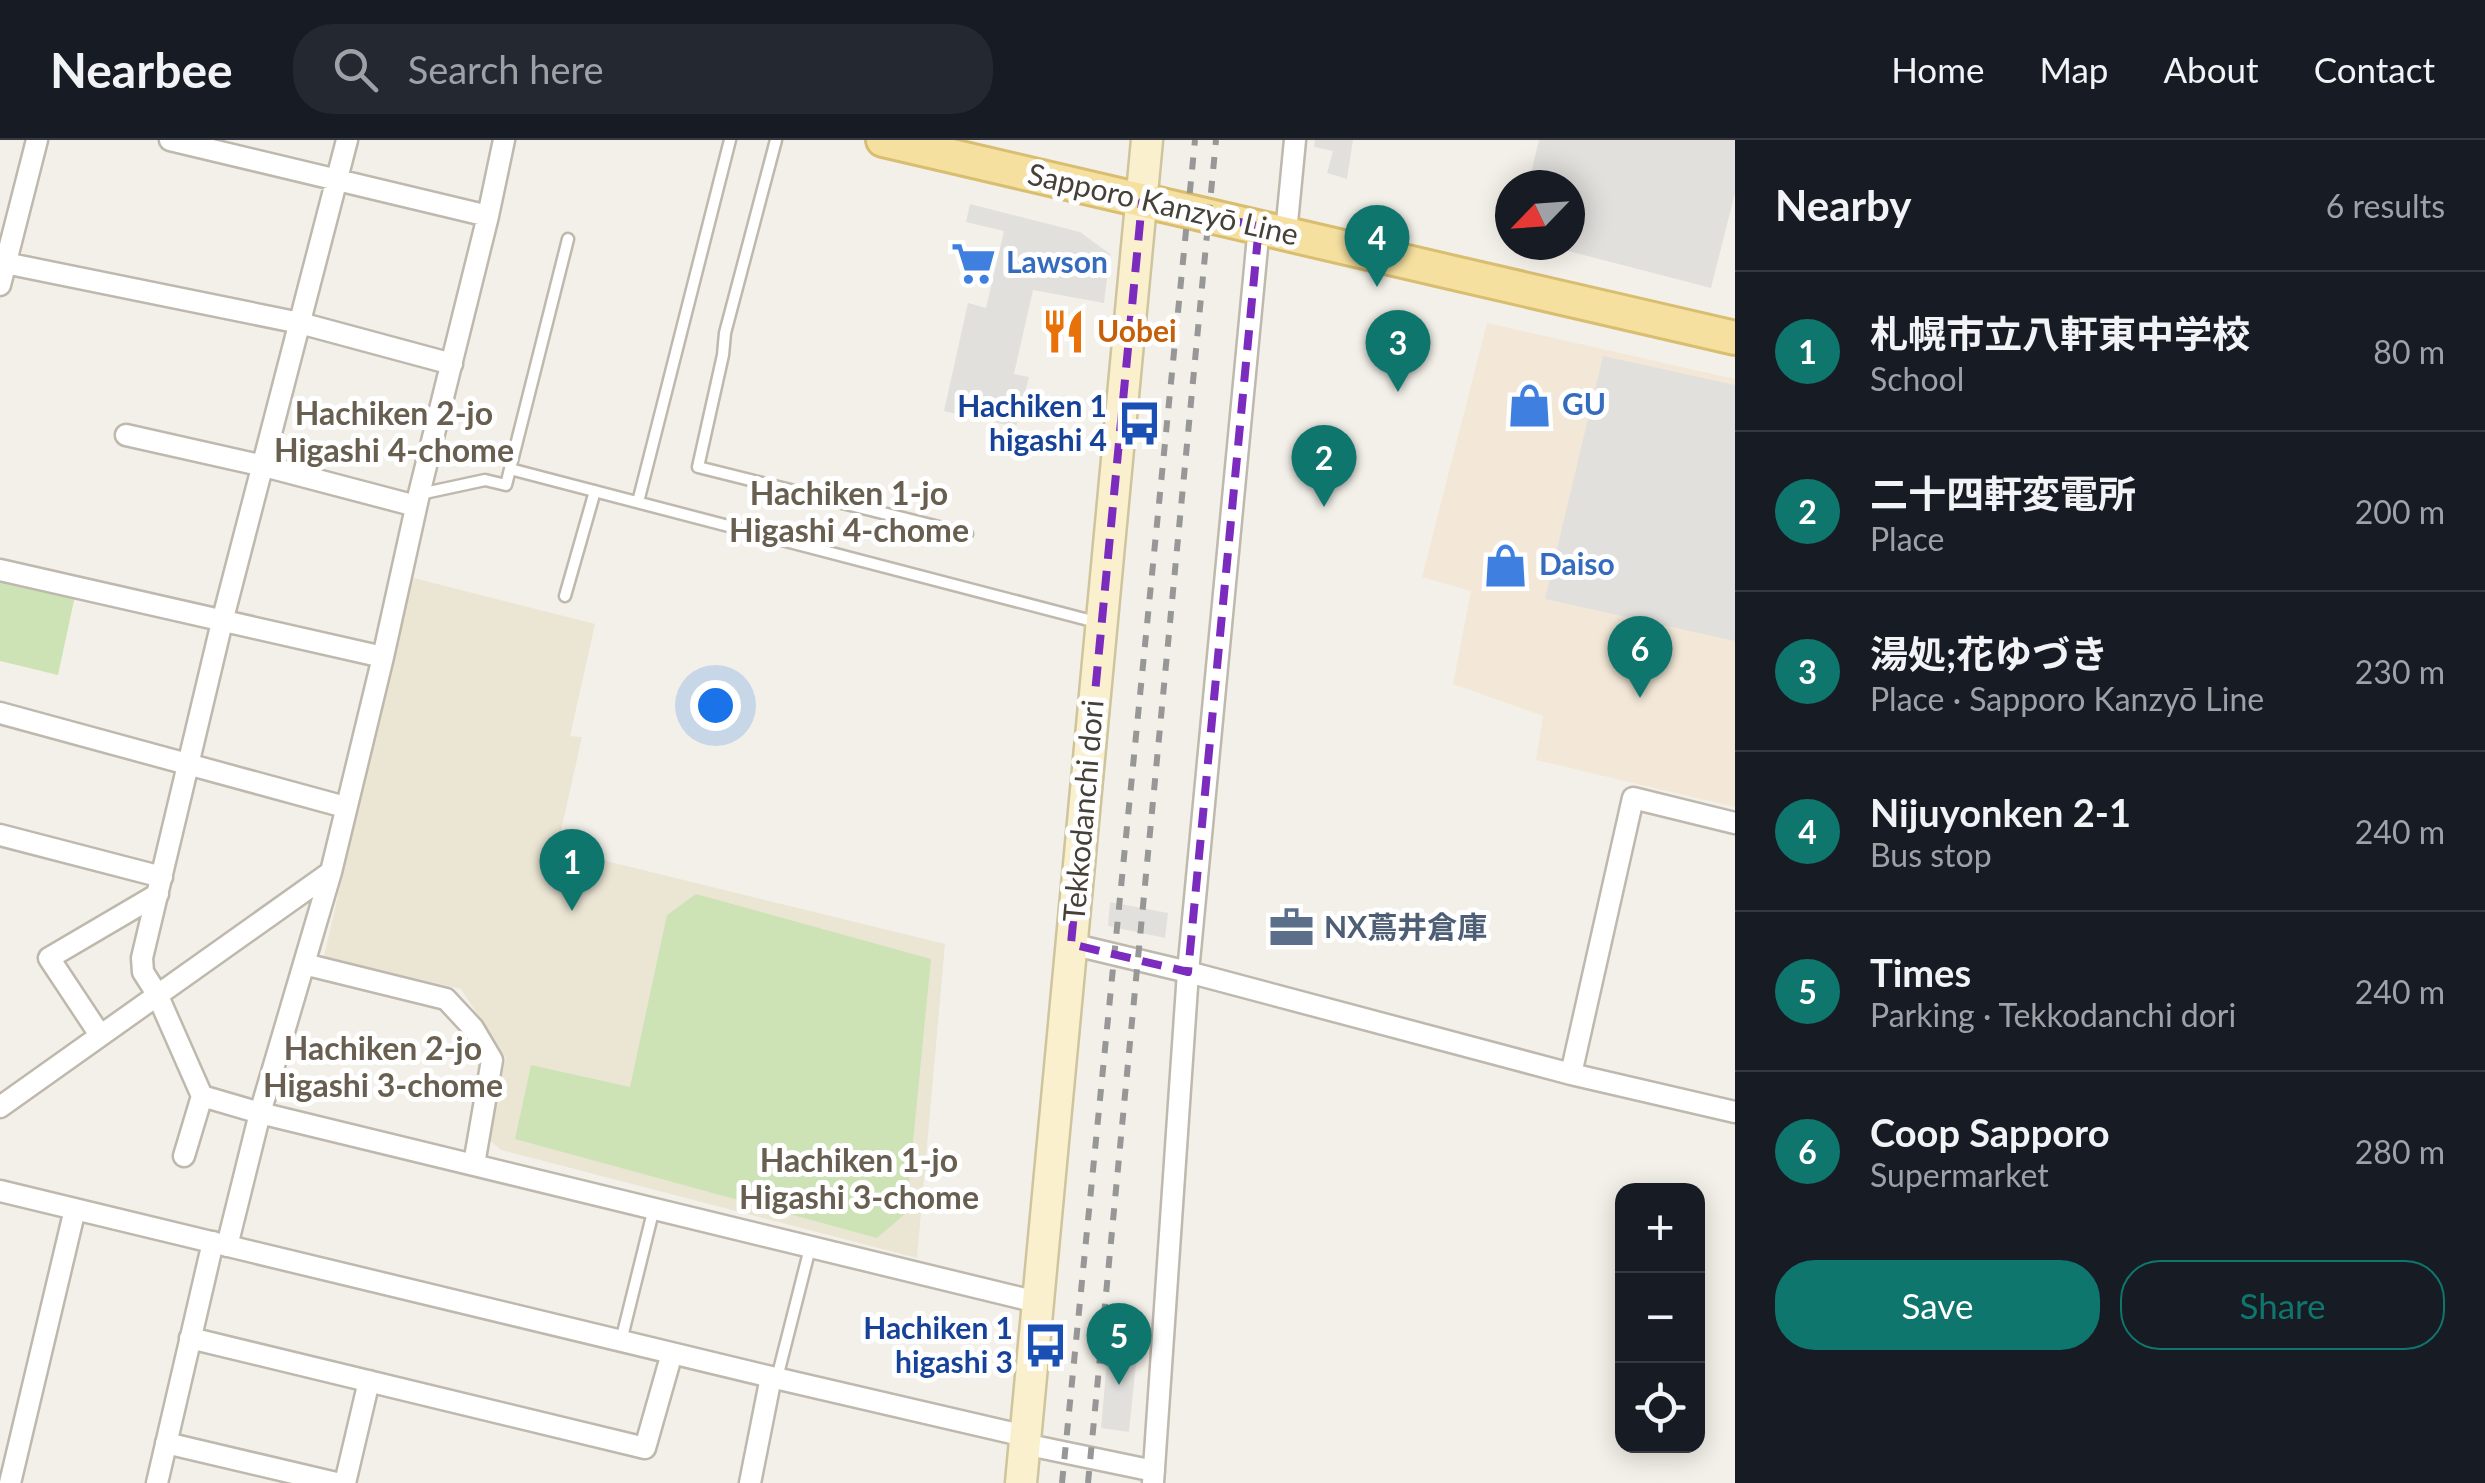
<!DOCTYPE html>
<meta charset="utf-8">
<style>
:root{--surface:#171b24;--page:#242831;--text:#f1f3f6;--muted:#9ea1a6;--line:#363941;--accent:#0f766e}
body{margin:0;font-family:Lato,"Noto Sans JP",sans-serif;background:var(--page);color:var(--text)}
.controls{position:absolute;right:30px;bottom:30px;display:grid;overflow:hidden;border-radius:20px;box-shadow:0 5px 25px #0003}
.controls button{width:90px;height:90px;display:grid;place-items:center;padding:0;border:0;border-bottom:2px solid var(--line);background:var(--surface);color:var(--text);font:50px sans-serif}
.compass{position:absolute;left:1495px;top:30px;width:90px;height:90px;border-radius:50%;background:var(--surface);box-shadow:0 5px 25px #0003;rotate:245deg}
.you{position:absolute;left:715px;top:565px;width:35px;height:35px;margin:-25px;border:8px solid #fff;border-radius:50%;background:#1a73e8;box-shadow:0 0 0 15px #1a73e833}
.badge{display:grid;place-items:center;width:65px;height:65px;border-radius:50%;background:var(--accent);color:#fff;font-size:32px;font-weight:700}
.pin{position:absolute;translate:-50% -82px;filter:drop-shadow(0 2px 5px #0008)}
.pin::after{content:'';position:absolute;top:52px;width:35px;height:30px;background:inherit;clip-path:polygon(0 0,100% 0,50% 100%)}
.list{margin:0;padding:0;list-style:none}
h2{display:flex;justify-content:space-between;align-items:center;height:130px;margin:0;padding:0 40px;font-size:42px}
h2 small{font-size:32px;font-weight:400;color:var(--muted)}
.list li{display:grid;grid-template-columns:65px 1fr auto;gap:30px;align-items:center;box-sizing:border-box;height:160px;padding:0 40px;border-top:2px solid var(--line)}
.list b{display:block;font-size:38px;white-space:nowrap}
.list p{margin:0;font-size:32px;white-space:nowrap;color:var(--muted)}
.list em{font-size:32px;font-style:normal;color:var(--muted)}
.actions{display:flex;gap:20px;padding:30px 40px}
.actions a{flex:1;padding:22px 0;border:2px solid var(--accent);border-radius:40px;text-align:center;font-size:35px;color:var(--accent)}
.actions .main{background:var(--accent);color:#fff}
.icon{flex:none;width:55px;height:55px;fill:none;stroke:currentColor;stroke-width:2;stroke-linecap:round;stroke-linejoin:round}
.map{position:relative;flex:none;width:1735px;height:1343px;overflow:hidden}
header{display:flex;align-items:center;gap:60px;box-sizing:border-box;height:140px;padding:0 50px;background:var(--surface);border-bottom:2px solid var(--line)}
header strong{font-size:48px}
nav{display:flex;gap:55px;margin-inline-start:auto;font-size:35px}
.search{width:700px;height:90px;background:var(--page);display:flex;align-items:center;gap:25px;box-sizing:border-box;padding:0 35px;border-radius:40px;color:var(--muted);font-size:38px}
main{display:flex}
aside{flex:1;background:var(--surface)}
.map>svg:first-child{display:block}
.commercial{fill:#f3e8d7}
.education{fill:#ebe5d4}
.green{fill:#cde3b6}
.parking{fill:#e2e0dd}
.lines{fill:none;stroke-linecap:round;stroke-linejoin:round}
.lane-casing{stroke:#beb8ad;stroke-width:15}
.street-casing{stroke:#beb8ad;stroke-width:25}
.secondary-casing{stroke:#cec49d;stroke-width:35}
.primary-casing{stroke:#d9be71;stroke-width:38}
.lane{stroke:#fff;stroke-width:10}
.street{stroke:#fff;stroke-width:20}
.secondary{stroke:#faf0cd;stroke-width:30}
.primary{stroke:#f5e0a0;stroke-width:32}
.rail{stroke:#979797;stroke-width:6;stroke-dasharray:12 12;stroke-linecap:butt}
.marked{fill:none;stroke:#7b2cbf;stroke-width:8;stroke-dasharray:20 12;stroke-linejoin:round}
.labels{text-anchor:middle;stroke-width:10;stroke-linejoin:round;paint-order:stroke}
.street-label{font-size:30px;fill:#464138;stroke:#fff}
.shop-label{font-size:30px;font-weight:bold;fill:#366cbe;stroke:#fff;text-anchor:start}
.food-label{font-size:30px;font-weight:bold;fill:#c56008;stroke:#fff;text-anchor:start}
.transit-label{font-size:30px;font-weight:bold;fill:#164399;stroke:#fff;text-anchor:end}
.service-label{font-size:30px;font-weight:bold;fill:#4e5e75;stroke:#fff;text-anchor:start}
.neighbourhood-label{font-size:32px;font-weight:bold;fill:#685f50;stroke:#fff}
</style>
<header>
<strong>Nearbee</strong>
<div class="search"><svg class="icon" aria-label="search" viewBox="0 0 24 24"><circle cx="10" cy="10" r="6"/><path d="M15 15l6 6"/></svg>Search here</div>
<nav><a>Home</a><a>Map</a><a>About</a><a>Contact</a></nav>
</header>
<main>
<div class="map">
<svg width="1735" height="1343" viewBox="0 0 1735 1343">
<rect width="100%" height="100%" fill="#f3f0e9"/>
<path class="commercial" d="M1487,183L1735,239V667L1536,620L1543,576L1453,544L1471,451L1422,437Z"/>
<path class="education" d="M410,437L595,484L570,596L582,597L557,709L945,804L917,1118L501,1010L487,998L506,918L461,849L324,817Z"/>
<path class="green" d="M0,438L75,456L58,535L0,521Z
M696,754L931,819L906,1073L877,1098L515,999L531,925L630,947L667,775Z"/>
<path class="parking" d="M1315,0H1353L1347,39L1327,33L1333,11L1314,7Z
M1539,0H1735V53L1711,148L1545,105H1570V45H1528Z
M970,64L1080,92L1110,114L1104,163L1033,150L1014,234L1029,237L1016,287L944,271L968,163L986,168L1004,91L966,82Z
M1603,216L1735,245V501L1545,459Z
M1110,762L1168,773L1165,798L1108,786Z
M1109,1199L1138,1203L1129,1292L1101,1288Z"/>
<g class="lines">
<defs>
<path id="lane" d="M776,0L725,193L723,215L698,327L967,394
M568,99L510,329L1096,482
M420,354L485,340L506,345L510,329
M638,362L730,0
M565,456L595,351
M621,1201L654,1068
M777,1238L810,1108"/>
<path id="street" d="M170,0L488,76
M347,0L222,482L142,818L143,832L157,854L202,956L260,973L1037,1162
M1286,93L1295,0
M5,123L300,183L452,224
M0,145L37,0
M126,295L264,326L416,366
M0,430L383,517
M0,573L345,667
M0,695L162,737
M1071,804L1188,832L1571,934L1735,972
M304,824L446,859L473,888L492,920L474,1024
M100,895L49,818L158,754
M1571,934L1633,658L1735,683
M0,967L331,732
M184,1016L202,956
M0,1051L771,1237L1025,1296
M227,1106L260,973L331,732L383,517L419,354L488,76L504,0
M190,1198L645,1308L672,1213
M166,1303L336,1343
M1024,1304L1154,1331
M10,1343L75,1069
M157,1343L213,1102
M345,1343L369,1241
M750,1343L771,1237
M1153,1343L1188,832L1259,86"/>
<path id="secondary" d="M1021,1343L1147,0"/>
<path id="primary" d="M883,0C1167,67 1451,132 1735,198"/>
</defs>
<use href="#lane" class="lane-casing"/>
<use href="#street" class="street-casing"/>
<use href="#secondary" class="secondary-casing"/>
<use href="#primary" class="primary-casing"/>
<use href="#lane" class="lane"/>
<use href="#street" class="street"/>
<use href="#secondary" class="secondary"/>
<use href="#primary" class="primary"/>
<path class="rail" d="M1062,1343L1195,0
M1088,1343L1216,0"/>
</g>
<path class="marked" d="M1142,62L1259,86L1188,832L1071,804Z"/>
<defs>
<symbol id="supermarket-bare" viewBox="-9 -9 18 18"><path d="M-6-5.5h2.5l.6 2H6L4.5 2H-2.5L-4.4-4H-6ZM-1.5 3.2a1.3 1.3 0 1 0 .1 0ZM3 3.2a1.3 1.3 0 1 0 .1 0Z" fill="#3f7fe0" stroke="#fff" stroke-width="2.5" paint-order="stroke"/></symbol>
<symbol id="restaurant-bare" viewBox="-9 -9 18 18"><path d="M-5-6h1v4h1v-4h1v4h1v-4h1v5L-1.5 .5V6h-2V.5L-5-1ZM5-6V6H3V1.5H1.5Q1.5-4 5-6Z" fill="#e8710a" stroke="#fff" stroke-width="2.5" paint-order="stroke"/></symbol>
<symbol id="shop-bare" viewBox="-9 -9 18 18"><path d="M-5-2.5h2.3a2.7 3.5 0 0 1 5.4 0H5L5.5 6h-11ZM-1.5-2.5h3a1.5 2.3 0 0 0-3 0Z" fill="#3f7fe0" stroke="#fff" stroke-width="2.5" paint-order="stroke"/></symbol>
<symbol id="bus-bare" viewBox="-9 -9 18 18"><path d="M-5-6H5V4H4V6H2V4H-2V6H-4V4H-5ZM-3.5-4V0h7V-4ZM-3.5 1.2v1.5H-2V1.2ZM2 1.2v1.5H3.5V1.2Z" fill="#1a4fb4" stroke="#fff" stroke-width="2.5" paint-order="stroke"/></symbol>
<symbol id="office-bare" viewBox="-9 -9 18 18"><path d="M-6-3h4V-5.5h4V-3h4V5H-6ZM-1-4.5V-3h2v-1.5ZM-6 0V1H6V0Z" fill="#5c6f8a" stroke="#fff" stroke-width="2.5" paint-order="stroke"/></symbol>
</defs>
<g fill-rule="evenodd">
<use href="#supermarket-bare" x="942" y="92" width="63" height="63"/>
<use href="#restaurant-bare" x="1032" y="160" width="63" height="63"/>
<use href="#shop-bare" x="1498" y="234" width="63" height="63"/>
<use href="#bus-bare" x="1108" y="252" width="63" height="63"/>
<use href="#shop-bare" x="1474" y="394" width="63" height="63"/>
<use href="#office-bare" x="1260" y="756" width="63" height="63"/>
<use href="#bus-bare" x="1014" y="1174" width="63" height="63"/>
</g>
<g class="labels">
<g class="street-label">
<text transform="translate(1163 65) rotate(13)" y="10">Sapporo Kanzyō Line</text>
<text transform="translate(1084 671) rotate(-85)" y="10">Tekkodanchi dori</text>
</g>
<g class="shop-label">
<text x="1006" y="133">Lawson</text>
<text x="1562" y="275">GU</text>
<text x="1539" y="435">Daiso</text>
</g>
<g class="food-label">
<text x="1097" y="202">Uobei</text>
</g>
<g class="transit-label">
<text x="1107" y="277">Hachiken 1<tspan x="1107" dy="34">higashi 4</tspan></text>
<text x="1013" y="1199">Hachiken 1<tspan x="1013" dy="34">higashi 3</tspan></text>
</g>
<g class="service-label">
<text x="1324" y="798">NX蔦井倉庫</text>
</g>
<g class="neighbourhood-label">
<text x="394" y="285">Hachiken 2-jo<tspan x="394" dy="37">Higashi 4-chome</tspan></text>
<text x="849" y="365">Hachiken 1-jo<tspan x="849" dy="37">Higashi 4-chome</tspan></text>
<text x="383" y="920">Hachiken 2-jo<tspan x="383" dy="37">Higashi 3-chome</tspan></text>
<text x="859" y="1032">Hachiken 1-jo<tspan x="859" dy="37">Higashi 3-chome</tspan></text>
</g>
</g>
</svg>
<div class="controls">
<button>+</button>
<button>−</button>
<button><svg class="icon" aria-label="locate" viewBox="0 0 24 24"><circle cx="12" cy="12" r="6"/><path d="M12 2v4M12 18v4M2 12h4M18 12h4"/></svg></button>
</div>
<svg class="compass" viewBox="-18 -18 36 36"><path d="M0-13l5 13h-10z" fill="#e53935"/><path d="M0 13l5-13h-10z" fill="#9ea1a6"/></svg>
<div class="you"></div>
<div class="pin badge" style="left:572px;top:771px">1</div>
<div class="pin badge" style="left:1324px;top:367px">2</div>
<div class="pin badge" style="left:1398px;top:252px">3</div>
<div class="pin badge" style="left:1377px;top:147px">4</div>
<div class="pin badge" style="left:1119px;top:1245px">5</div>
<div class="pin badge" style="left:1640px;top:558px">6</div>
</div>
<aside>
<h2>Nearby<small>6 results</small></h2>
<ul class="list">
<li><span class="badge">1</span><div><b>札幌市立八軒東中学校</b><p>School</p></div><em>80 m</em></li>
<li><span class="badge">2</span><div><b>二十四軒変電所</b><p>Place</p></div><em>200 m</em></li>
<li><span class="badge">3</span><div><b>湯処;花ゆづき</b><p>Place · Sapporo Kanzyō Line</p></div><em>230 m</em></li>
<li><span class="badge">4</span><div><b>Nijuyonken 2-1</b><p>Bus stop</p></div><em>240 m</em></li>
<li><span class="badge">5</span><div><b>Times</b><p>Parking · Tekkodanchi dori</p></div><em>240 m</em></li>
<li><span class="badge">6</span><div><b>Coop Sapporo</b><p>Supermarket</p></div><em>280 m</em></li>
</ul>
<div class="actions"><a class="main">Save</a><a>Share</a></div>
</aside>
</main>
